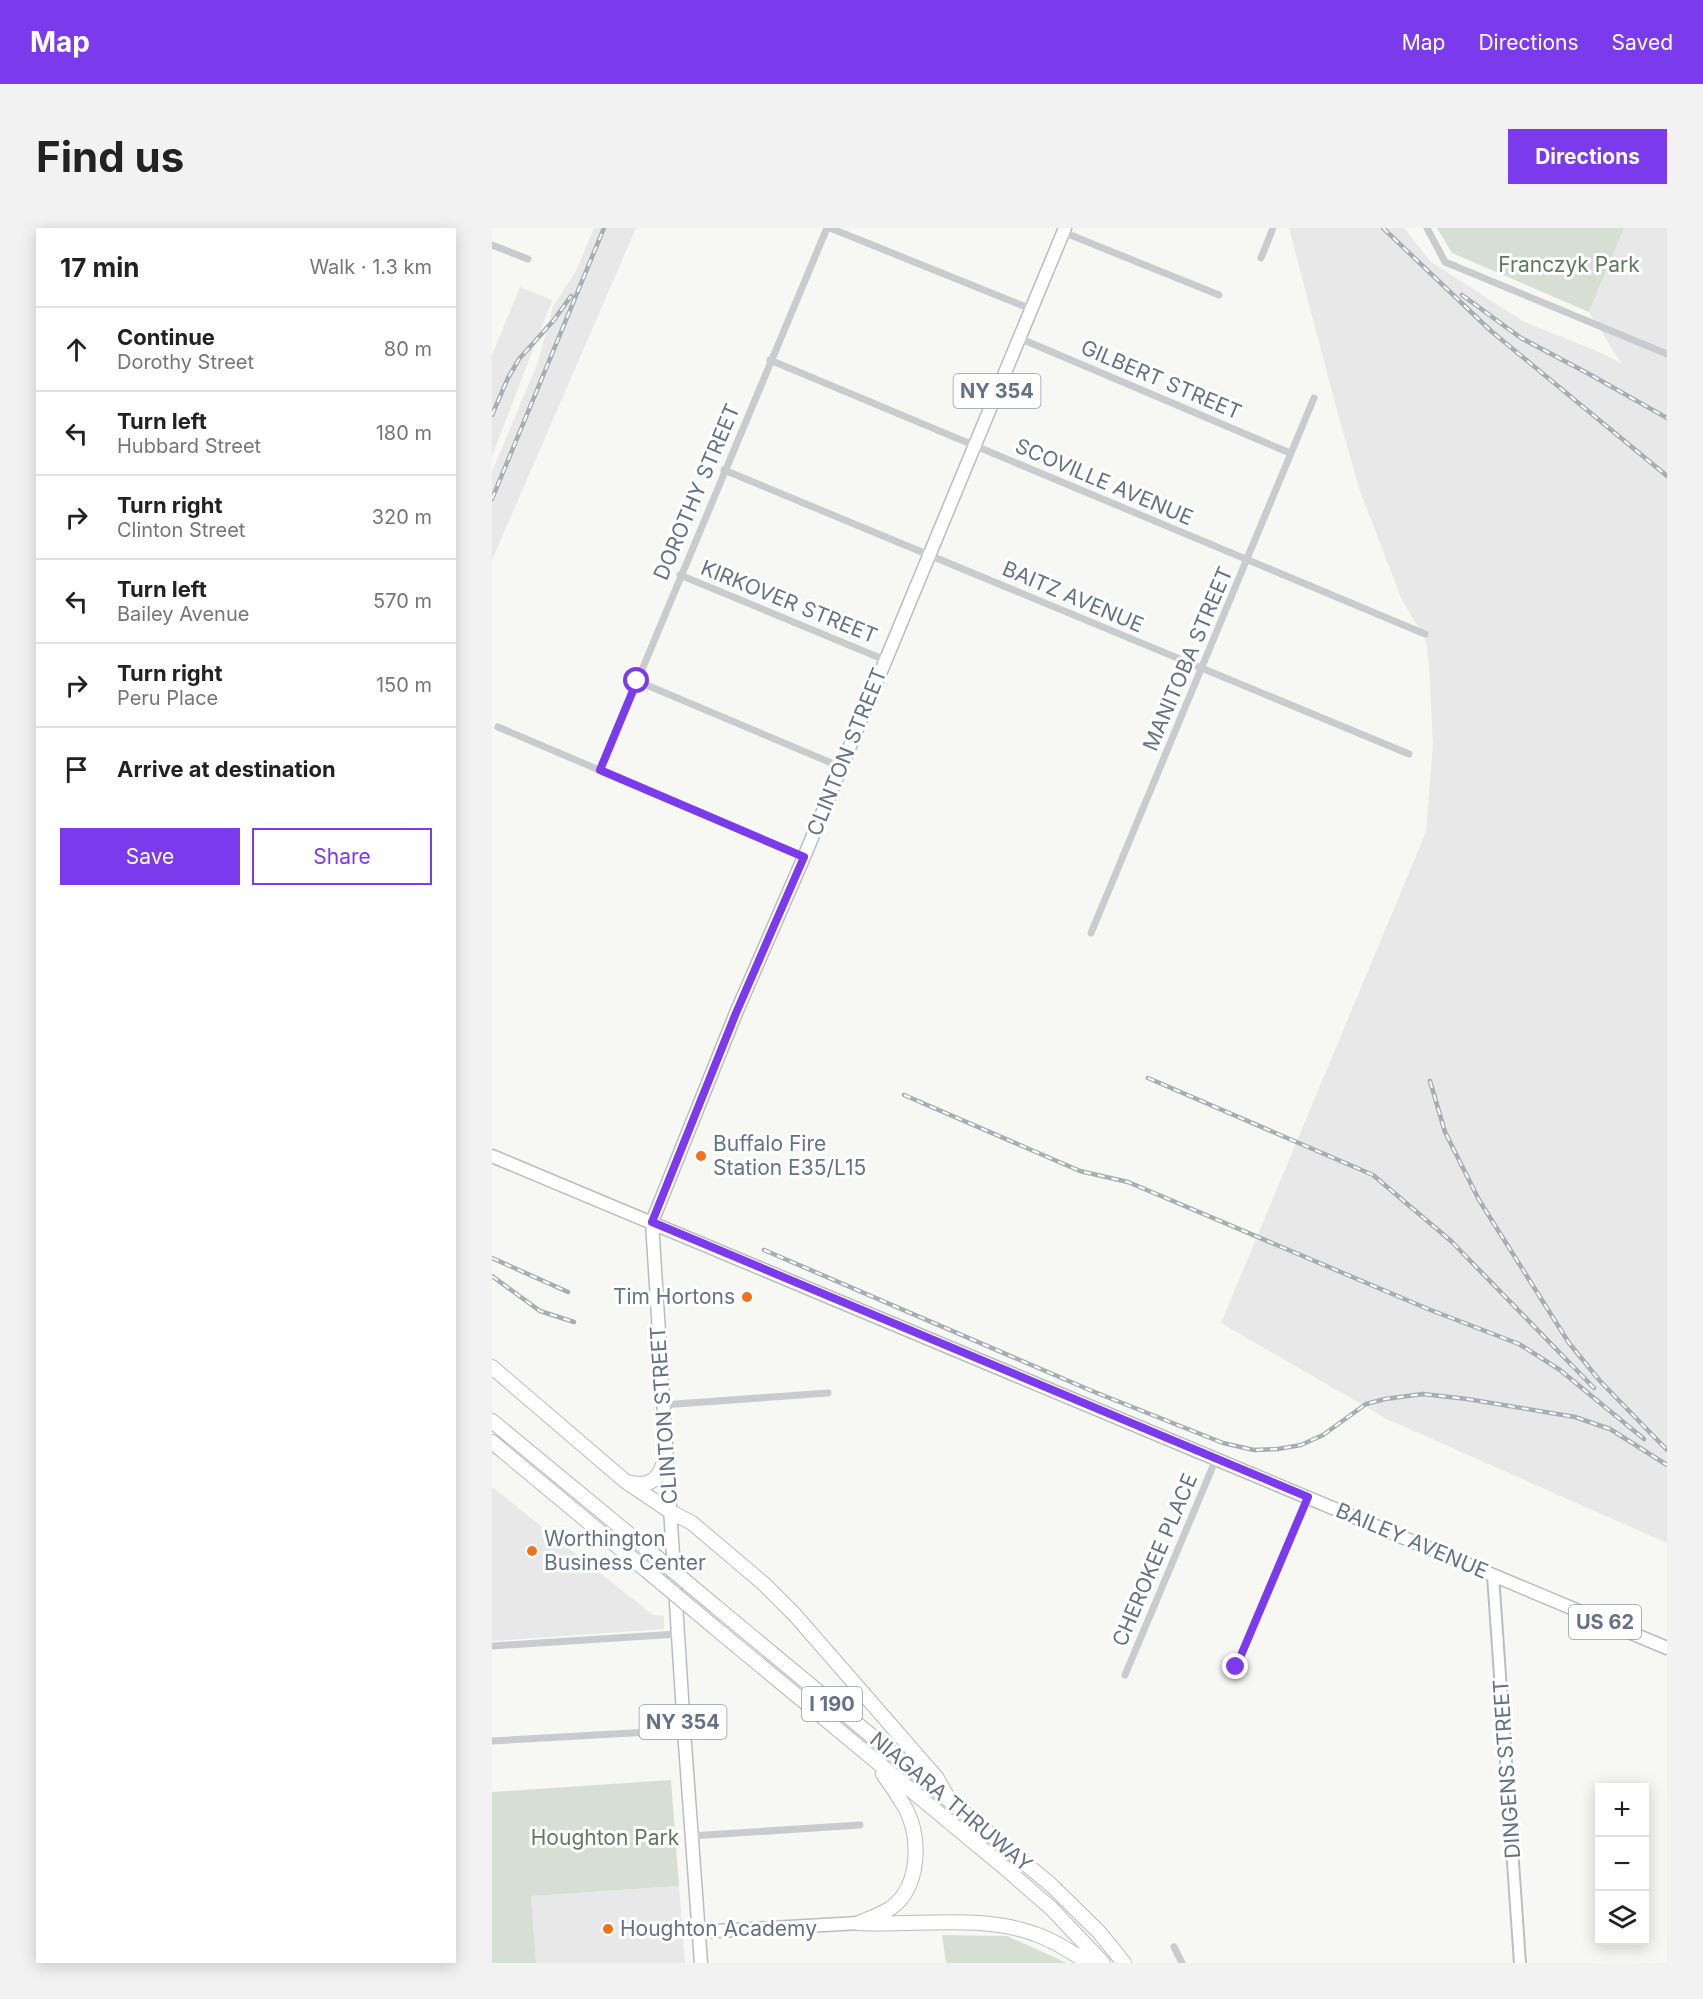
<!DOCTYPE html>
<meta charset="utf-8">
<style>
:root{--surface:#fff;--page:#f2f2f2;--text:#222;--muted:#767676;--line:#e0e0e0;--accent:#7c3aed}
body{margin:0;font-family:Inter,sans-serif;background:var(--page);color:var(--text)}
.controls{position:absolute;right:18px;bottom:18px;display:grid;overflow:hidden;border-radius:0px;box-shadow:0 3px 15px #0003}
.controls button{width:54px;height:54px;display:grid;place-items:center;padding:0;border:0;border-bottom:2px solid var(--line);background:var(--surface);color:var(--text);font:30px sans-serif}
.stop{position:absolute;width:18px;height:18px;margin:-14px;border:4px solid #7c3aed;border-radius:50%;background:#fff}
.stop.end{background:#7c3aed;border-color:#fff;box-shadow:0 2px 6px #0008}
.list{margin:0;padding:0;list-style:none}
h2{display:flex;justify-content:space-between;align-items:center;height:78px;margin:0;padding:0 24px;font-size:26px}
h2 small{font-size:20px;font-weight:400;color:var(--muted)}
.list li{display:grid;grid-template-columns:39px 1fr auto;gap:18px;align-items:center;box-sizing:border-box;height:84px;padding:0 24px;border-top:2px solid var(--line)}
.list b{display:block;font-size:22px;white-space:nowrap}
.list p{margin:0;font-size:20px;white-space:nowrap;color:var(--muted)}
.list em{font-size:20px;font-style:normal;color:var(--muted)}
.actions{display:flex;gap:12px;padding:18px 24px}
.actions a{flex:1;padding:14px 0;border:2px solid var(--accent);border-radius:0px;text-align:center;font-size:21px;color:var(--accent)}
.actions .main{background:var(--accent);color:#fff}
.icon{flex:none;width:33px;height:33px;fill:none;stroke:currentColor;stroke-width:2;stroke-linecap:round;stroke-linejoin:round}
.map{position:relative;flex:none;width:1175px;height:1735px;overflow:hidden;border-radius:0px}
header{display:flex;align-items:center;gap:36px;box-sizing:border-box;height:84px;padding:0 30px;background:var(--accent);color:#fff}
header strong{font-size:28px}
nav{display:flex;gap:33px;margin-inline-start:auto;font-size:21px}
.intro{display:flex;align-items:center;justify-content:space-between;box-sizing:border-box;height:144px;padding:0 36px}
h1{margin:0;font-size:42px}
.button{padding:15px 27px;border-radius:0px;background:var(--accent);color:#fff;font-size:21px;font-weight:700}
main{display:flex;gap:36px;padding:0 36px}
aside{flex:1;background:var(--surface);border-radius:0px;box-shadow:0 3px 15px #0003}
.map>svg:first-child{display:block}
.built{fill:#e7e8e7}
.green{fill:#d7dfd4}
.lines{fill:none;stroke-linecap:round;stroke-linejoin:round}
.secondary-casing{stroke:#bbbec4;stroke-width:14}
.primary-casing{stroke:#b9bcc1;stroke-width:15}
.highway-casing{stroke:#b8bbbf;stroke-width:16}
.street{stroke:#c9cbcf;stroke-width:7}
.secondary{stroke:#fff;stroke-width:10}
.primary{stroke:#fff;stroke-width:12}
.highway{stroke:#fff;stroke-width:14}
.rail-casing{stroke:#a8acb3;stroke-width:4.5}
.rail{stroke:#fff;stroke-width:2;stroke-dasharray:7;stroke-linecap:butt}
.highway-bridge-casing{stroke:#b8bbbf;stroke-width:16;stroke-linecap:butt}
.highway-bridge{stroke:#fff;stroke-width:14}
.route{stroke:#7c3aed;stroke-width:8}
.poi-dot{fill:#ef711b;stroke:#fff;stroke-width:2}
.labels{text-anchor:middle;stroke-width:6;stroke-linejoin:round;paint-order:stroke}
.shield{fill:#fff;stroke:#929cab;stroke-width:1.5}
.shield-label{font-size:20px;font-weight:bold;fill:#647187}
.park-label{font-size:21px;fill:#60795f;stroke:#fff}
.street-label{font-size:21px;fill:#647187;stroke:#fff}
.poi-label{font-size:21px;fill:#647187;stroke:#fff;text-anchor:start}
</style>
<header>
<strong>Map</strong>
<nav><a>Map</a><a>Directions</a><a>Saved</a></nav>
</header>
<div class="intro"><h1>Find us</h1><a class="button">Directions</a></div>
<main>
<aside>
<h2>17 min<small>Walk · 1.3 km</small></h2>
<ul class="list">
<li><svg class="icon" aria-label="ahead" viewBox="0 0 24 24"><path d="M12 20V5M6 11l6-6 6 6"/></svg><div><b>Continue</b><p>Dorothy Street</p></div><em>80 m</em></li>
<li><svg class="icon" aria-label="left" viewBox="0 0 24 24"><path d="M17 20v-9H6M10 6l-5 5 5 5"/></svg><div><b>Turn left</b><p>Hubbard Street</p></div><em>180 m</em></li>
<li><svg class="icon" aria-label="right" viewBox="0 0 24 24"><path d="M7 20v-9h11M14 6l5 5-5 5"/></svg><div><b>Turn right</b><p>Clinton Street</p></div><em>320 m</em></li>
<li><svg class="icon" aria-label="left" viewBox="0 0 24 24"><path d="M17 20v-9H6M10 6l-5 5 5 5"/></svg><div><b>Turn left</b><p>Bailey Avenue</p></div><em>570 m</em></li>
<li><svg class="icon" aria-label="right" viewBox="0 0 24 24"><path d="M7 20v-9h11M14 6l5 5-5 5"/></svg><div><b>Turn right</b><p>Peru Place</p></div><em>150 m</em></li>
<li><svg class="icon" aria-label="arrive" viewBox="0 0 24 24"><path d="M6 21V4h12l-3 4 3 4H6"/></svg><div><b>Arrive at destination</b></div></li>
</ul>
<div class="actions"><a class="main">Save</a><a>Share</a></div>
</aside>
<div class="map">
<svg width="1175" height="1735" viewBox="0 0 1175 1735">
<rect width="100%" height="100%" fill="#f7f7f4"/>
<path class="built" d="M102,0H144L0,332V244L46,134L61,79L85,41Z
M797,0H912L938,33L1032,94L1105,123L1129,135L1097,84L1132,0H1175V1315L895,1191L729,1095L934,604L941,515L937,437L933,406L922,393L908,367L867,260L843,175Z
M28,59L60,72L0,228V127Z
M0,1259L161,1387L172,1388V1401L0,1413Z
M187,1658L193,1735H44L39,1668Z"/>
<path class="green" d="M945,0H1132L1097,84L960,25Z
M179,1552L187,1658L39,1668L44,1735H0V1564Z
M450,1707L515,1708L575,1735H454Z"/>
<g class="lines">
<defs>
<path id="secondary" d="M1001,1347L1028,1735"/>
<path id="primary" d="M0,928L1175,1420
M207,1704L367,1695
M209,1735L192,1502L160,994L244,785L312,629L573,0"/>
<path id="highway" d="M0,1139L133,1253L179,1284L200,1295L272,1356L303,1387L444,1549L458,1573
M0,1193L155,1321
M0,1214L154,1342
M135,1254C159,1261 168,1250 174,1228
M223,1378L558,1656L607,1704L632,1735
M222,1399L513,1640L560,1681L611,1735
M369,1694C379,1690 390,1686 399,1680C428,1659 429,1611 414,1581C407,1569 399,1557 391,1546
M367,1695C425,1698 488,1686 543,1706C561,1712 580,1724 596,1735"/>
</defs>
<use href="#secondary" class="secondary-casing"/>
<use href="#primary" class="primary-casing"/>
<use href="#highway" class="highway-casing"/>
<path class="street" d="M338,0L539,81
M935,0L953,34L1175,126
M571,4L727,67
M0,17L36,31
M769,30L781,0
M527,110L798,225
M278,132L933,406
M232,242L917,526
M188,347L393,432
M145,453L349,539
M6,499L312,629
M108,542L335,0
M599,705L822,170
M170,1177L336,1165
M0,1418L186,1406
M744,1439L816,1269
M633,1447L724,1231
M0,1513L192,1502
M199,1608L368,1597
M682,1719L690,1735"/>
<use href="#secondary" class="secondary"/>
<use href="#primary" class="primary"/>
<use href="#highway" class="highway"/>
<defs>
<path id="rail" d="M891,0L999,103L1175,248
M970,67L1029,110L1099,147L1175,190
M0,187L16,150L27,131L62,92L79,68
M0,271L112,0
M656,850L881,947L959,1013L1102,1160
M938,853L953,904L987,972L1077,1115L1108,1153L1175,1222
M412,867L588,943L636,954L936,1081L1027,1116L1068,1142L1152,1211
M272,1022L600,1163L731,1215L762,1222L786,1221L809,1217L831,1207L874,1176L893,1171L931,1166L975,1171L1083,1189L1118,1201L1175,1237
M0,1030L76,1064
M0,1048L48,1083L82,1094"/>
</defs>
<use href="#rail" class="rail-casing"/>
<use href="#rail" class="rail"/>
<defs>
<path id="highway-bridge" d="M155,1321L223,1378
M154,1342L222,1399"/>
</defs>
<use href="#highway-bridge" class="highway-bridge-casing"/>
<use href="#highway-bridge" class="highway-bridge"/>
</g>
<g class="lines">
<path class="route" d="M145,453L108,542L312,629L244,785L160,994L816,1269L744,1439"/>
</g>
<g class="poi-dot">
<circle cx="209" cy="928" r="6"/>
<circle cx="255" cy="1069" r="6"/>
<circle cx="40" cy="1323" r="6"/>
<circle cx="116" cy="1701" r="6"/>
</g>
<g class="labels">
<g class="shield">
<rect x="461.5" y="146" width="87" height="34" rx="4.5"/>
<rect x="1077" y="1377" width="72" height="34" rx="4.5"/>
<rect x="310" y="1459" width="60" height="34" rx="4.5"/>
<rect x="147.5" y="1477" width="87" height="34" rx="4.5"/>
</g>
<g class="shield-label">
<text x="505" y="170">NY 354</text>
<text x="1113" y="1401">US 62</text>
<text x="340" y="1483">I 190</text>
<text x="191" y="1501">NY 354</text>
</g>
<g class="park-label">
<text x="1077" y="44">Franczyk Park</text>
<text x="113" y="1617">Houghton Park</text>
</g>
<g class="street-label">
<text transform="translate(669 152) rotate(23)" y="7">GILBERT STREET</text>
<text transform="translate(612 254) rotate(23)" y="7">SCOVILLE AVENUE</text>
<text transform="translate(205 264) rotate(-67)" y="7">DOROTHY STREET</text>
<text transform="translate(581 369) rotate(23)" y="7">BAITZ AVENUE</text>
<text transform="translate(297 374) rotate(22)" y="7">KIRKOVER STREET</text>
<text transform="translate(696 431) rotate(-67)" y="7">MANITOBA STREET</text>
<text transform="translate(355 524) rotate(-68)" y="7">CLINTON STREET</text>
<text transform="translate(172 1187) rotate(-94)" y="7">CLINTON STREET</text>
<text transform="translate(920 1313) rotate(23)" y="7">BAILEY AVENUE</text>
<text transform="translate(663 1332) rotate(-67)" y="7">CHEROKEE PLACE</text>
<text transform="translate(1015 1541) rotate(-94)" y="7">DINGENS STREET</text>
<text transform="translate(459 1574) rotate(40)" y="7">NIAGARA THRUWAY</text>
</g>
<g class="poi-label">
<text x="221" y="923">Buffalo Fire<tspan x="221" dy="24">Station E35/L15</tspan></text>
<text x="243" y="1076" text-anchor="end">Tim Hortons</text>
<text x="52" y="1318">Worthington<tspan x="52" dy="24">Business Center</tspan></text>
<text x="128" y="1708">Houghton Academy</text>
</g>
</g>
</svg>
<div class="controls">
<button>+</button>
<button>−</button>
<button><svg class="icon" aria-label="layers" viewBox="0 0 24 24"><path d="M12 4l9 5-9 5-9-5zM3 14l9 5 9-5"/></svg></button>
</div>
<div class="stop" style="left:145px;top:453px"></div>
<div class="stop end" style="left:744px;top:1439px"></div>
</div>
</main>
